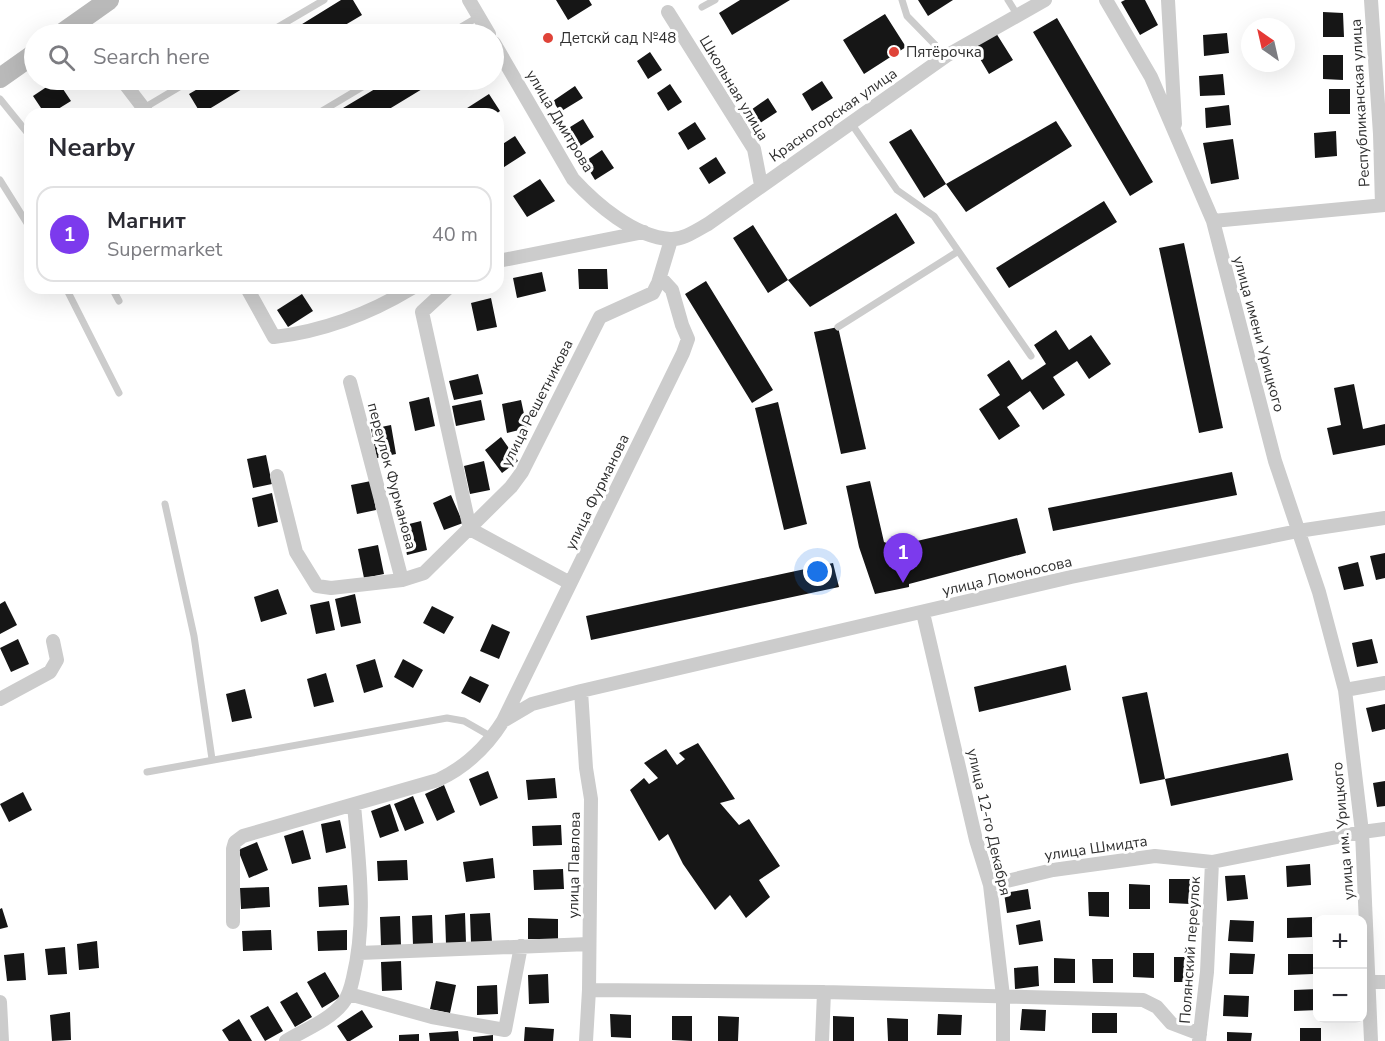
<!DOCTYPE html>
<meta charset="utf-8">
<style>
:root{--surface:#fff;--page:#f2f2f3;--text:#2b2b33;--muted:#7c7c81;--line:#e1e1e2;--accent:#7c3aed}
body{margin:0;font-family:"Nunito Sans",sans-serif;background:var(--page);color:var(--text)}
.controls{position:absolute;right:18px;bottom:18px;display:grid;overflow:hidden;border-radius:12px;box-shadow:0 6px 24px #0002}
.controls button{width:54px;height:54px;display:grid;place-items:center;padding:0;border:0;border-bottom:2px solid var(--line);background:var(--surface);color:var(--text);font:30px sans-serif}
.compass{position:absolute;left:1241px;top:18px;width:54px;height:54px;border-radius:50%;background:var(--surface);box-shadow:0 6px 24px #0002;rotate:326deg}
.you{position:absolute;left:818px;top:572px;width:21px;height:21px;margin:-15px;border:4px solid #fff;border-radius:50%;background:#1a73e8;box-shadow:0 0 0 9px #1a73e833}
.badge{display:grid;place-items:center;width:39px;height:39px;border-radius:50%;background:var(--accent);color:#fff;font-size:20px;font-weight:700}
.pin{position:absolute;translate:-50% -50px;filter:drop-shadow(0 2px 3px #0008)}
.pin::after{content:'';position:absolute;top:32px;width:21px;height:18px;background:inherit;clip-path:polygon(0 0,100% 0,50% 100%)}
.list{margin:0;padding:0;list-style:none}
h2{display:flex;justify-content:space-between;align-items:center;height:78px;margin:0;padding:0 24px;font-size:26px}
h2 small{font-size:20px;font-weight:400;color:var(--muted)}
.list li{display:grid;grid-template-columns:39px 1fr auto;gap:18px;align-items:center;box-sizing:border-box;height:96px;margin:0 12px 12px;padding:0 12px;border:2px solid var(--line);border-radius:18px}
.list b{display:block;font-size:22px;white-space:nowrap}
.list p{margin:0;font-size:20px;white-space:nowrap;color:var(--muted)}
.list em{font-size:20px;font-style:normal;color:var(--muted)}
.icon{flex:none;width:33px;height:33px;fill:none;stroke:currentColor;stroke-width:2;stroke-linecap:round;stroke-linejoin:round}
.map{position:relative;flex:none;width:1385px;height:1041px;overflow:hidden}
.search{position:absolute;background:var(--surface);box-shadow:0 6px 24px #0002;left:24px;top:24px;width:480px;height:66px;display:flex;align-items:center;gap:15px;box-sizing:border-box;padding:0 21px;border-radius:33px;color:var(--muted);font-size:22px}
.panel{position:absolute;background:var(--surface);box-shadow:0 6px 24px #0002;left:24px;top:108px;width:480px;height:186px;border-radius:18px}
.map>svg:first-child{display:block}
.building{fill:#161616}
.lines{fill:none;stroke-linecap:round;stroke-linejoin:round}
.lane{stroke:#ccc;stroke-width:7}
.street{stroke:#ccc;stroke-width:14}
.secondary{stroke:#b9b9b9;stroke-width:20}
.poi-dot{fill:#df4338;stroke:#fff;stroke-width:2}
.labels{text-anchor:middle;stroke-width:6;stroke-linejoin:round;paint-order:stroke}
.poi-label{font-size:15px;fill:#2f2f2f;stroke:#fff;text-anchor:start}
.street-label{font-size:15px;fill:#2f2f2f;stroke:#fff}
</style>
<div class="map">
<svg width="1385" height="1041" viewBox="0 0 1385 1041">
<rect width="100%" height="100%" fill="#fff"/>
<path class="building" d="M341,0H353L362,15L330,34H286Z
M556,0H589L592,5L568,20Z
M740,0H790L732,35L719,13Z
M918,0H953L928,16Z
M1125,0H1145L1158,25L1140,35L1121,2Z
M1323,12L1343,13L1344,37H1323Z
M885,14L906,47L864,74L843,40Z
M1057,18L1153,182L1130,196L1033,32Z
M996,33L1013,60L989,74L973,47Z
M1227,33L1229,53L1204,56L1203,35Z
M650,52L662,70L648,79L637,61Z
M1323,55H1343V80L1323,79Z
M1223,74L1225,95L1200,96L1199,76Z
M57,80L71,101L50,114H45L33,96Z
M213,80H257L201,114L189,94Z
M390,80H437L381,114H333Z
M822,81L833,98L812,111L802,94Z
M670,84L682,102L668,111L657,93Z
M575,86L583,98L560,112L553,101Z
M1329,89H1350V114H1329Z
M489,94L500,111L496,114H467L464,110Z
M768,98L777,112L757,125L748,112Z
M1229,105L1231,125L1206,128L1205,108Z
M583,119L594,137L574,150L562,132Z
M1056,121L1072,146L966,212L946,184L924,198L889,142L911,129L946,184Z
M695,122L706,139L688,150L678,133Z
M1336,131L1337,156L1315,158L1314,133Z
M515,136L526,153L501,169L498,165V147Z
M1233,139L1239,179L1211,184L1203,143Z
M602,150L614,168L595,180L584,162Z
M716,157L726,173L709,184L699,168Z
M540,179L555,201L527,217L513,196Z
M1104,201L1117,222L1009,288L996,268Z
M896,213L915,243L810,307L788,280Z
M753,225L788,280L768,293L733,238Z
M1184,243L1223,428L1199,433L1159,248Z
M578,269H607L608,289H579Z
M542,272L546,291L517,298L513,278Z
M706,281L773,390L752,403L685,294Z
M302,294L313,311L288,327L277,310Z
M491,298L497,327L477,331L471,303Z
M838,327L866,449L841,454L814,332Z
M1056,330L1069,350L1091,335L1111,364L1089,379L1077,361L1053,377L1065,395L1043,410L1030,391L1007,407L1020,426L999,440L979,409L1000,395L987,375L1009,360L1022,380L1046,364L1034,345Z
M478,374L483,394L454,400L449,381Z
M1354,384L1363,429L1385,424V445L1333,455L1327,428L1341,425L1334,388Z
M429,397L435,426L415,431L409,402Z
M481,400L485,420L456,426L452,406Z
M521,400L527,428L507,433L502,404Z
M778,402L807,524L784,530L755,408Z
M391,425L396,454L377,458L371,429Z
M501,437L518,461L502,473L485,450Z
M266,455L272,484L253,488L247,459Z
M484,461L490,490L470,494L464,466Z
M1232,472L1237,495L1053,531L1048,508Z
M371,481L376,510L357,514L351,485Z
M870,481L884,542L895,546L1017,518L1026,553L909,584V587L875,594L859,547L846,486Z
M272,493L278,522L258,527L252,498Z
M451,495L463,523L444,530L433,503Z
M421,521L427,550L407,555L401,526Z
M378,545L384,574L364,578L358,549Z
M1385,553V578L1376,580L1370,556Z
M1358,562L1364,586L1344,590L1338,567Z
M833,563L839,587L591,640L586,616Z
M278,589L287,614L261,622L254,597Z
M355,594L361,623L341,627L335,599Z
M5,601L17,625L0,634V604Z
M329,601L335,630L316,634L310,605Z
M432,606L454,617L444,634L423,623Z
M492,624L510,632L499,659L480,651Z
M18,639L29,664L11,672L0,648Z
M1372,639L1378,663L1357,667L1352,643Z
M375,659L383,687L364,693L356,665Z
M403,659L423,670L413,688L394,677Z
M1066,665L1071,690L979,712L974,687Z
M326,673L334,702L314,707L307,679Z
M470,676L489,685L480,703L461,693Z
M245,689L252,718L232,722L226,694Z
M1147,692L1165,779L1140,784L1122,697Z
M1385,704V729L1372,732L1366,708Z
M698,743L735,799L720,803L739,825L749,819L780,866L759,880L770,897L746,918L730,895L715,910L683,864L668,834L659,841L630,790L644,778L649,784L658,778L644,763L666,749L677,765L685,759L679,753Z
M1288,753L1293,780L1171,806L1165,779Z
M488,771L498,798L480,806L469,779Z
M555,778L557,798L528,800L526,780Z
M1385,781V806L1377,807L1373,783Z
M444,785L455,812L437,821L425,794Z
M23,792L32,810L9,822L0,804Z
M413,796L424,823L405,831L394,804Z
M390,804L399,831L380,838L371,811Z
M340,820L346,848L326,853L321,824Z
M561,825L562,845L533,846L532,826Z
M303,830L311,859L292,864L284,836Z
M257,842L268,870L249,878L238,850Z
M493,858L495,878L466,882L463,862Z
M407,860L408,880L378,881L377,861Z
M1310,864L1311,885L1287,887L1286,866Z
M563,869L564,889L534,890L533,870Z
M1245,875L1248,899L1227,901L1225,876Z
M1169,879H1190V904L1169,903Z
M1129,884L1150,885V909H1129Z
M347,885L349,905L319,907L318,887Z
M269,887L270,907L241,909L240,888Z
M1028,889L1031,909L1007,913L1004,893Z
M1088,892H1109V917L1089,916Z
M2,908L8,927L0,929V909Z
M465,913L466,943L446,944L445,915Z
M490,913L492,942L471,943L470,914Z
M432,915L433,944L413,945L412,916Z
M400,916L401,945L381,946L380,917Z
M1312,917V937L1287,938V918Z
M528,918L558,919V939H528Z
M1040,920L1043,941L1019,945L1016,925Z
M1230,920L1254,921L1253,942L1228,941Z
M271,930L272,950L243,951L242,931Z
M347,930V950L318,951L317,931Z
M97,941L99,968L79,970L77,944Z
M65,947L67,974L48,975L45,949Z
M24,953L26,980L7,981L4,955Z
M1133,953H1154V978L1133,977Z
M1230,953L1255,954L1253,974H1229Z
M1288,954H1313V974L1288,975Z
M1174,957H1195V982H1174Z
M1054,958L1075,959V983H1054Z
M1092,959H1113V983H1093Z
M401,961L402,990L382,991L381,962Z
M1038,966L1039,986L1015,989L1014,968Z
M325,972L340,997L322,1008L307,982Z
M548,974L549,1003L529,1004L528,975Z
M436,981L456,985L450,1013L430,1009Z
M497,985L498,1014L477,1015V986Z
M1318,989V1010L1294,1011V990Z
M297,992L312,1017L295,1027L280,1002Z
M1224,995L1249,996L1248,1017L1223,1016Z
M268,1006L283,1031L265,1041L250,1016Z
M1022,1009L1046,1010L1045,1031L1020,1030Z
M362,1010L373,1027L350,1041H347L337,1026Z
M70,1012L71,1040L52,1041L50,1015Z
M1092,1013H1117V1033H1092Z
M610,1014L631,1015V1038L611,1037Z
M938,1014L962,1015L961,1035H937Z
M672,1016H692V1041L672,1040Z
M718,1016L739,1017L738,1041H718Z
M833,1016L854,1017V1041H833Z
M887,1018L908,1019V1041H888Z
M239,1019L252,1041H229L222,1030Z
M525,1027L554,1029L553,1041H524Z
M1300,1028H1321V1041H1300Z
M458,1031L459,1041H430L429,1033Z
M1227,1032L1252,1033L1251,1041H1227Z
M419,1034V1041H399V1035Z
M493,1035V1041H473V1037Z"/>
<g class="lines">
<path class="lane" d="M902,0L907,16L946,56
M1008,0L1018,16
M702,7L715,0
M266,34L324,0
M449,34L478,17
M0,99L30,136
M144,108L191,80
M317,114L374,80
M851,123L897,190L934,216L1031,356
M0,180L30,228
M66,288L119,393
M112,288L119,301
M838,327L957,252
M165,504L194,636L212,759
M147,772L447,718L464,721L492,737"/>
<path class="street" d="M469,0L489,34
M1106,0L1151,77L1213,221L1275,461L1319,592L1345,690L1362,832L1371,1041
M1168,0L1175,124
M1371,0L1380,134L1382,205
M668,12L754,149L761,185
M494,43L573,179C596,204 634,237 670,239C683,240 697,230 708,224L946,56L1045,0
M122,80L148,114
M1213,221L1385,205
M498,261L644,232
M247,288L274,337C325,331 369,314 412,288
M448,288L422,312L470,529L570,583
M350,382L402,580
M277,476L296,552L317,586L331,588L402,580L424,573L511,487L522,472L600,317L653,293L658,283L671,240
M923,613L976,840L990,885L1003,996V1041
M1345,690L1385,683
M581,691L586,768L591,799L589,990L586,1041
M0,699L50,672L57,660L53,641
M503,721L532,704L581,691L1071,577L1298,531L1385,518
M990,885L1053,870L1155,856L1212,862L1362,832L1385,829
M233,922V849L235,842L243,836L438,780C466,767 486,748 503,721L683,353L688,339L682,325L672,290L660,277
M359,953L589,944
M1369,982H1385
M589,990L824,992L1143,1000L1157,1007L1171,1023L1200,1034
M349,994L432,1017L505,1030L521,946
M0,1002L2,1041
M286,1041C304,1030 330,1020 343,1003C349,996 351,987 353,978C367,922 359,862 354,805
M822,1041L824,992
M1199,1041L1207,972L1212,862"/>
<path class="secondary" d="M61,34L109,0
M0,78L34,54"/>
</g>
<g class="poi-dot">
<circle cx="548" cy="38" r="6"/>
<circle cx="894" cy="52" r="6"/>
</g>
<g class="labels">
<g class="poi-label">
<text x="560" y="43">Детскй сад №48</text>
<text x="906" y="57">Пятёрочка</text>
</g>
<g class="street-label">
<text transform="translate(734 88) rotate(59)" y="5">Школьная улица</text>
<text transform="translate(1360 103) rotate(-93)" y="5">Республиканская улица</text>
<text transform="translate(833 115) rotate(-35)" y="5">Красногорская улица</text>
<text transform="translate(560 121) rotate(59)" y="5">улица Дмитрова</text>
<text transform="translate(1259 334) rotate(75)" y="5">улица имени Урицкого</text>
<text transform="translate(537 403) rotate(-63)" y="5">улица Решетникова</text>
<text transform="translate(392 476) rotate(75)" y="5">переулок Фурманова</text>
<text transform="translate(597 492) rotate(-64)" y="5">улица Фурманова</text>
<text transform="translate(1007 576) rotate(-13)" y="5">улица Ломоносова</text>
<text transform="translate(989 822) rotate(77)" y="5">улица 12-го Декабря</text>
<text transform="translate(1343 831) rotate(-95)" y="5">улица им. Урицкого</text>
<text transform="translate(1096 848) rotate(-8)" y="5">улица Шмидта</text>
<text transform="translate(574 865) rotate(-89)" y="5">улица Павлова</text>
<text transform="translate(1190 950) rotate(-86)" y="5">Полянский переулок</text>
</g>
</g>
</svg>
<div class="controls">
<button>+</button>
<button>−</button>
</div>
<svg class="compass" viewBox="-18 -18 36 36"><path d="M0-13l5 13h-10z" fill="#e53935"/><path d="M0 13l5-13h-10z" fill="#7c7c81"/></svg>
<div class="you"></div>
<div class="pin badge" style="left:903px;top:583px">1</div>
<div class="search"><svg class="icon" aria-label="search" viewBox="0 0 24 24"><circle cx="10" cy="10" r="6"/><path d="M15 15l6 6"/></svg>Search here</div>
<section class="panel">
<h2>Nearby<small></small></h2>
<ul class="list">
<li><span class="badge">1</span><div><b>Магнит</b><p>Supermarket</p></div><em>40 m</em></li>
</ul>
</section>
</div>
